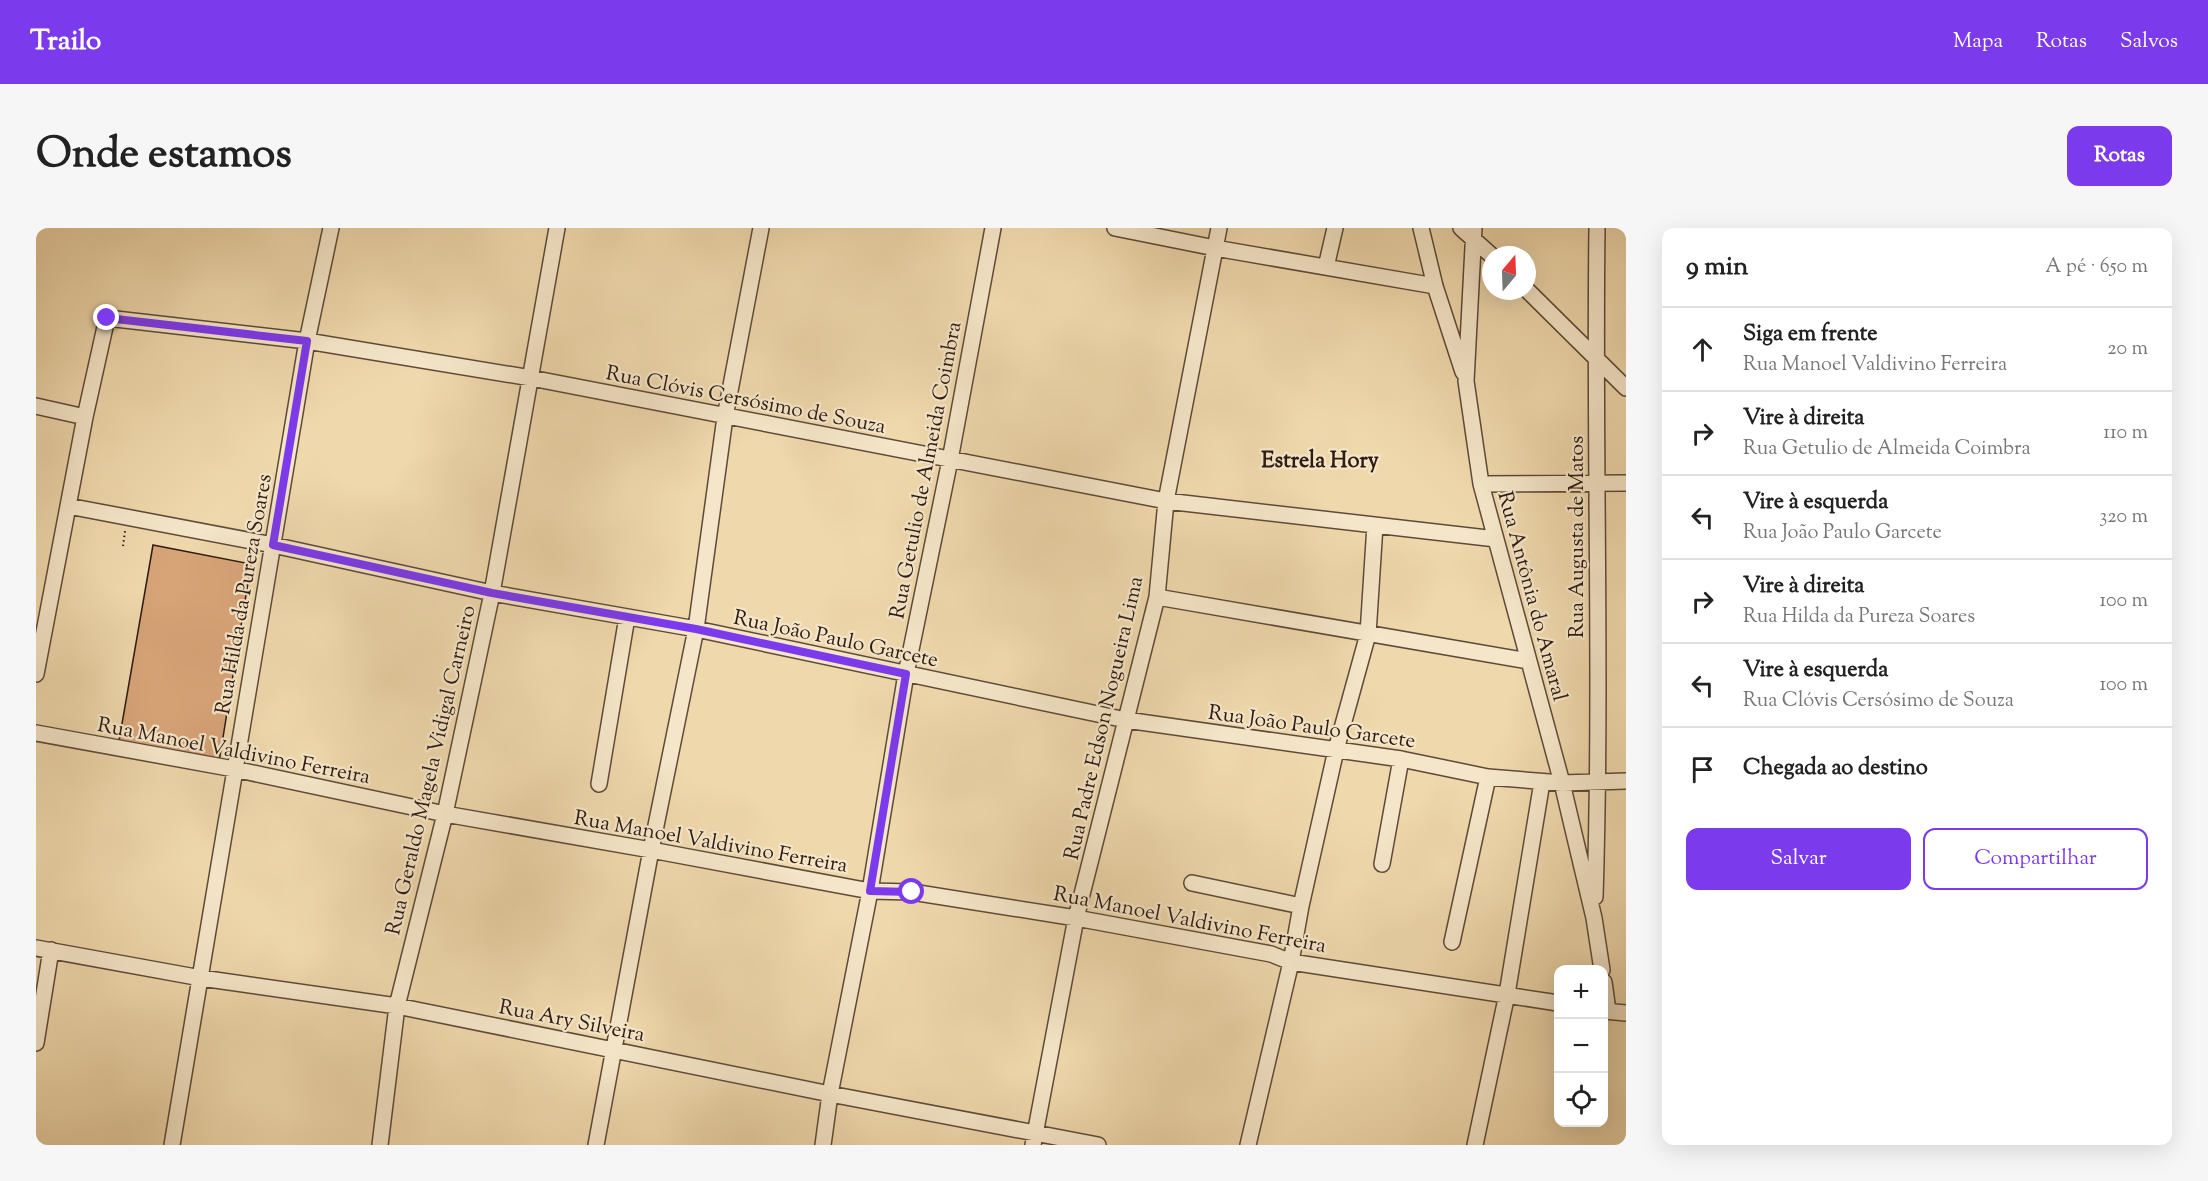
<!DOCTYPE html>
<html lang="pt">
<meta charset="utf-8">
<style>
:root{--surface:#fff;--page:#f6f6f6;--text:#222;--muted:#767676;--line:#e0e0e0;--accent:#7c3aed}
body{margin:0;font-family:"Sorts Mill Goudy",serif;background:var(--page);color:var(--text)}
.controls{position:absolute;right:18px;bottom:18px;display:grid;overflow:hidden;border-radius:12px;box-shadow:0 6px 24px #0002}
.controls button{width:54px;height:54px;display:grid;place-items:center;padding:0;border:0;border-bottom:2px solid var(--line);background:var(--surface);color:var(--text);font:30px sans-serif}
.compass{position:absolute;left:1446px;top:18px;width:54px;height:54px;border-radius:50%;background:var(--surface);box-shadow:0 6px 24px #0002;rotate:19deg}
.stop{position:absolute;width:18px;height:18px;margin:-14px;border:4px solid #7c3aed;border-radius:50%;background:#fff}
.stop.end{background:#7c3aed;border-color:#fff;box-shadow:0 2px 6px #0008}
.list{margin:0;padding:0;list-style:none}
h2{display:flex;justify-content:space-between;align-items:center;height:78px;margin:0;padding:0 24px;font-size:26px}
h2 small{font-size:20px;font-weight:400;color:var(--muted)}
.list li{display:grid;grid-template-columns:39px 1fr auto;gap:18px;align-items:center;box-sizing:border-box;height:84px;padding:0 24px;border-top:2px solid var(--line)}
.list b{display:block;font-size:22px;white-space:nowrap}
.list p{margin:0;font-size:20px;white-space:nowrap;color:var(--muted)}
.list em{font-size:20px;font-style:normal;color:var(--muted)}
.actions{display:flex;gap:12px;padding:18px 24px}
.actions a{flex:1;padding:14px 0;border:2px solid var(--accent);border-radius:12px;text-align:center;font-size:21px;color:var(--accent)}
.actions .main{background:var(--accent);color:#fff}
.icon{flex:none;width:33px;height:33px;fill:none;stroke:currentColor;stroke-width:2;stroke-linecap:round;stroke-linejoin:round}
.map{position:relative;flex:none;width:1590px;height:917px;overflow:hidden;border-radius:12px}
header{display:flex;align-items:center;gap:36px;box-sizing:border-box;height:84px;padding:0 30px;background:var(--accent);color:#fff}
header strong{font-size:28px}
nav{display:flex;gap:33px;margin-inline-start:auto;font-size:21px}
.intro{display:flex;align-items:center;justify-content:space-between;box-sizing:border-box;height:144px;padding:0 36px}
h1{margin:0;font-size:42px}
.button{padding:15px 27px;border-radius:12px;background:var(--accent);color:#fff;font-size:21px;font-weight:700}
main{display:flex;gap:36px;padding:0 36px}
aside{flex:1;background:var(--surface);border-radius:12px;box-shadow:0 6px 24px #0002}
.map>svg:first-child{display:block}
.building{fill:#d7a478;stroke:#2d1a12;stroke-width:1.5}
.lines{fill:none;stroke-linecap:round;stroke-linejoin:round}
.street-casing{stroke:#5e4a38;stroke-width:18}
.path{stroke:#2d1a12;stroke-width:2;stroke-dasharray:1.5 3;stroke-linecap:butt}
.street{stroke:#f5e6c9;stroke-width:15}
.route{stroke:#7c3aed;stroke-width:8}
.labels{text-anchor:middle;stroke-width:4.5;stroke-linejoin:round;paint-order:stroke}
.street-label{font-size:21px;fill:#2d1a12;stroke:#f5e6c9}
.neighbourhood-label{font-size:22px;font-weight:bold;fill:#2d1a12;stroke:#f5e6c9}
</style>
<header>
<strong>Trailo</strong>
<nav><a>Mapa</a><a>Rotas</a><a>Salvos</a></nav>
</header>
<div class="intro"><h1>Onde estamos</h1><a class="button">Rotas</a></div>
<main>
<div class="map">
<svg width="1590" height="917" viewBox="0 0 1590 917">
<rect width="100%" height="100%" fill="#efd8ac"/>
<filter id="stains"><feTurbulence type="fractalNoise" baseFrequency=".00333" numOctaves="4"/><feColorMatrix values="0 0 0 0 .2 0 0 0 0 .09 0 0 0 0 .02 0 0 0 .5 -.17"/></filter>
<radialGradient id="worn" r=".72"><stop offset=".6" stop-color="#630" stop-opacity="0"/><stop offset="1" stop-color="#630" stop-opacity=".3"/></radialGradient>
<path class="building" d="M117,317L215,336L183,534L83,513Z"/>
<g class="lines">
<defs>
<path id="street" d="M1079,0L1179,20L1399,58
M1385,0L1399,58L1427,144
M1425,0L1455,27
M1438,0L1430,153L1445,256L1526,555L1558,690L1566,742
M1290,39L1299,0
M1491,62L1590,160
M0,178L49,189
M1445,256L1590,255
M32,278L237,317L456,365L660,401L1090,492L1365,531L1452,549L1526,555L1590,553
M1121,369L1492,433
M0,446L49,189L71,90L271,113L495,150L1130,273L1460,311
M0,505L198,541L409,586L615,622L834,663L876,664L1040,690L1235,726L1255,734L1522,775
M563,556L591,389
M1346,636L1365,531
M1156,655L1265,678
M1559,669C1566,446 1558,223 1561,0
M1416,714L1452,549
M0,720L165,750L361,778L794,866L1062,917
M1568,754L1572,783
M1568,783L1590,785
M0,815L15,722
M136,917L271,113L295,0
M344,917L361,778L409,586L456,365L521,0
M560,917L615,622L660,401L689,189L725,0
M787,917L794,866L834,663L870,446L914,232L957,0
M997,917L1040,690L1121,369L1130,273L1183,0
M1212,917L1255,734L1265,678L1300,522L1332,406L1339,297
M1439,917L1471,766L1506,554"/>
</defs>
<use href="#street" class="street-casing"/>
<path class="path" d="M87,318L89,303"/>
<use href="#street" class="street"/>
</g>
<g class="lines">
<path class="route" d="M71,90L271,113L237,317L456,365L660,401L870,446L834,663L876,664"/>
</g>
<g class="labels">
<g class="street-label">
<text transform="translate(710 171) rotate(11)" y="7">Rua Clóvis Cersósimo de Souza</text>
<text transform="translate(889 242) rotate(-79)" y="7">Rua Getulio de Almeida Coimbra</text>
<text transform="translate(1540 309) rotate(-90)" y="7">Rua Augusta de Matos</text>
<text transform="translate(207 366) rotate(-80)" y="7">Rua Hilda da Pureza Soares</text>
<text transform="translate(1497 368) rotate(75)" y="7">Rua Antônia do Amaral</text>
<text transform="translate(800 410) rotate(12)" y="7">Rua João Paulo Garcete</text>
<text transform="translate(1067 490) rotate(-77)" y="7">Rua Padre Edson Nogueira Lima</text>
<text transform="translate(1276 498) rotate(8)" y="7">Rua João Paulo Garcete</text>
<text transform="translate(198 522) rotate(11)" y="7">Rua Manoel Valdivino Ferreira</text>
<text transform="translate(394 542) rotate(-77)" y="7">Rua Geraldo Magela Vidigal Carneiro</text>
<text transform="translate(675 613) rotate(10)" y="7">Rua Manoel Valdivino Ferreira</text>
<text transform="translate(1154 691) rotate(11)" y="7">Rua Manoel Valdivino Ferreira</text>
<text transform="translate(536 792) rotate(11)" y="7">Rua Ary Silveira</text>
</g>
<g class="neighbourhood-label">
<text x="1284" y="239">Estrela Hory</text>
</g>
</g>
<rect width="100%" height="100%" filter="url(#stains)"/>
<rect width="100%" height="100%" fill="url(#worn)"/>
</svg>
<div class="controls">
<button>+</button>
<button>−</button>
<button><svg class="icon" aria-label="locate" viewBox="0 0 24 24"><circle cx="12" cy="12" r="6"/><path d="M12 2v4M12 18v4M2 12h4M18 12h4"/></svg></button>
</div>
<svg class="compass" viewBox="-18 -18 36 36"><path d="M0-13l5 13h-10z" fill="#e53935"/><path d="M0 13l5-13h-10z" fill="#767676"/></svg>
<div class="stop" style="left:876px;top:664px"></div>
<div class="stop end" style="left:71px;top:90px"></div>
</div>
<aside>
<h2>9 min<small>A pé · 650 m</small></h2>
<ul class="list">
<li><svg class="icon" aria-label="ahead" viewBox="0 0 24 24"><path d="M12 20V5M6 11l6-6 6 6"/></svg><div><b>Siga em frente</b><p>Rua Manoel Valdivino Ferreira</p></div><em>20 m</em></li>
<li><svg class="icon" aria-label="right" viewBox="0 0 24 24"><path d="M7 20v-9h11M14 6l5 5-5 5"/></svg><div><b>Vire à direita</b><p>Rua Getulio de Almeida Coimbra</p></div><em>110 m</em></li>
<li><svg class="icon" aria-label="left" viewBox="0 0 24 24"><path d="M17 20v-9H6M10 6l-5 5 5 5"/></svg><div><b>Vire à esquerda</b><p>Rua João Paulo Garcete</p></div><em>320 m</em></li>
<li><svg class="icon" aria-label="right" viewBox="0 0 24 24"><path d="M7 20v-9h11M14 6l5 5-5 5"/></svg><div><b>Vire à direita</b><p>Rua Hilda da Pureza Soares</p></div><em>100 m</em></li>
<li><svg class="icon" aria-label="left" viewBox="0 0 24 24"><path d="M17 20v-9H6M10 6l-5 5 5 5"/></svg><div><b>Vire à esquerda</b><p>Rua Clóvis Cersósimo de Souza</p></div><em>100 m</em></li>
<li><svg class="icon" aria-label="arrive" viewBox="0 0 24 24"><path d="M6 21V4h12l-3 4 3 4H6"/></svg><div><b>Chegada ao destino</b></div></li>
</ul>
<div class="actions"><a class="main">Salvar</a><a>Compartilhar</a></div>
</aside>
</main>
